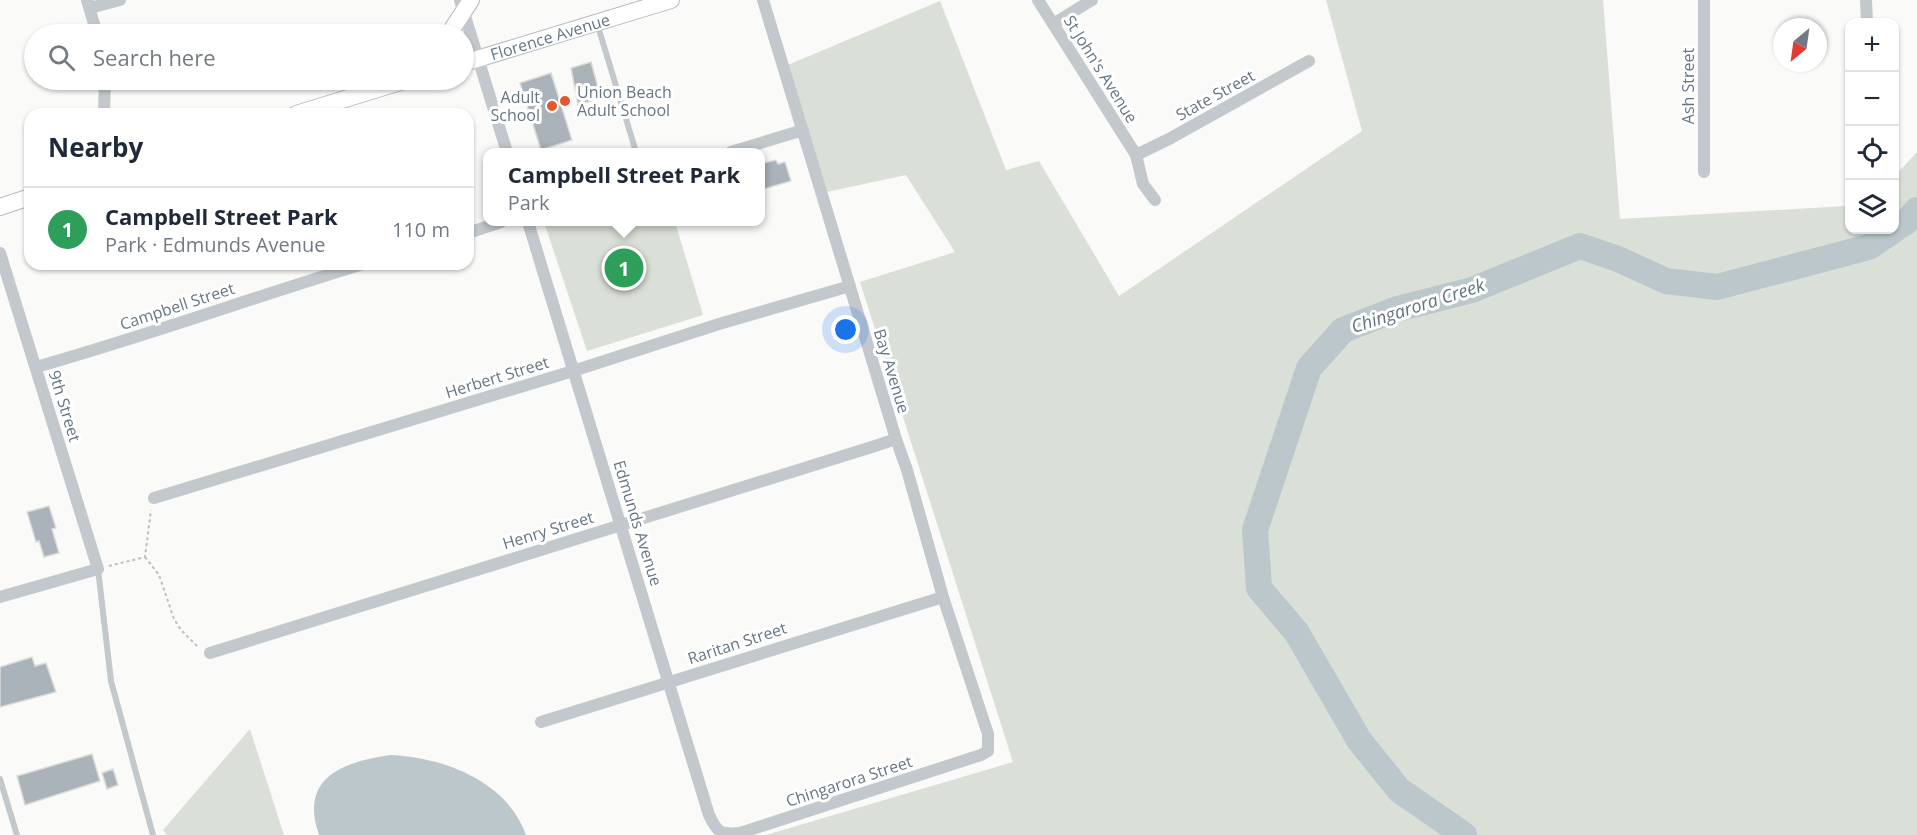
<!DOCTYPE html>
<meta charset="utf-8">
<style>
:root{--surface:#fff;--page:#f2f2f3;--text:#1f2937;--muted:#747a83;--line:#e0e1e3;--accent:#e4572e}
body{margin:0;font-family:"Open Sans",sans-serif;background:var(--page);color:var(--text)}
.controls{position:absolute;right:18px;top:18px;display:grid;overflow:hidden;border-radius:12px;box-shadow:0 2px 4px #0004}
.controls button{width:54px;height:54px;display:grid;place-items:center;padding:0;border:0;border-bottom:2px solid var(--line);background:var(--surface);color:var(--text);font:30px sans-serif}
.compass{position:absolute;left:1773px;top:18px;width:54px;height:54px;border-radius:50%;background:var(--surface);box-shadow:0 2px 4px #0004;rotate:209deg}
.you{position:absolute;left:846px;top:330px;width:21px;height:21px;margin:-15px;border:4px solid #fff;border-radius:50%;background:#1a73e8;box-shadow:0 0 0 9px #1a73e833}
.badge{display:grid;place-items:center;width:39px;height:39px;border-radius:50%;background:var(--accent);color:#fff;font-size:20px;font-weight:700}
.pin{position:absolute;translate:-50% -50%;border:3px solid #fff;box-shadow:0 2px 6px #0006}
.popup{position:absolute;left:483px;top:148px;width:282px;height:78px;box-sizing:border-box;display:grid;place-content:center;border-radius:12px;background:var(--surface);filter:drop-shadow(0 2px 4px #0005);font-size:20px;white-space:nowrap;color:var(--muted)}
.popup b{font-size:22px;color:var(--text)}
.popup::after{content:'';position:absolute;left:50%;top:100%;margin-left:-12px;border:12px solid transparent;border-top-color:var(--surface)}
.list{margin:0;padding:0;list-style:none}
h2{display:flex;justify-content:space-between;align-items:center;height:78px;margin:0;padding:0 24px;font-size:26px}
h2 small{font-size:20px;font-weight:400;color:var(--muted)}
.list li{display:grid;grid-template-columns:39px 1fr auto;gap:18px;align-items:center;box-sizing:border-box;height:84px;padding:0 24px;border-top:2px solid var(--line)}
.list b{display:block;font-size:22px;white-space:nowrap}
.list p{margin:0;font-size:20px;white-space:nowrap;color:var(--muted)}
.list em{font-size:20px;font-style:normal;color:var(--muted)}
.icon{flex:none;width:33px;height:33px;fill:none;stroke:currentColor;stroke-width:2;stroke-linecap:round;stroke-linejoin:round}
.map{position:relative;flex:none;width:1917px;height:835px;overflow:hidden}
.search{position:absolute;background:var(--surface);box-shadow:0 2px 4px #0004;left:24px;top:24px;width:450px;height:66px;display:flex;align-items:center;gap:15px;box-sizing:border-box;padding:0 21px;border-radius:33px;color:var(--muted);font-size:22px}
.panel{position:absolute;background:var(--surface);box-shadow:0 2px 4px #0004;left:24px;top:108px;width:450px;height:162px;border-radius:18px}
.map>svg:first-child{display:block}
.green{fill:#dadfd7}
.water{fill:#bbc7cb}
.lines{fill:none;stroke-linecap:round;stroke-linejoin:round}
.river{stroke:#bbc7cb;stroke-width:26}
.building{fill:#aab3b9;stroke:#dcdcda;stroke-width:1.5}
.secondary-casing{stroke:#b3babf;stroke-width:18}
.path{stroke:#bbbfc2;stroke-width:2;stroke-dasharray:3 3;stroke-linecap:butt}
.lane{stroke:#c3c8cc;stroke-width:6}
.street{stroke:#c3c8cc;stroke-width:12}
.secondary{stroke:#fff;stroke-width:16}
.poi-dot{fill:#e4572e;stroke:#fff;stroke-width:2}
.labels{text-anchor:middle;stroke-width:6;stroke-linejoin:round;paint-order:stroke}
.street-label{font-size:16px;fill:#657683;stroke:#fff}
.poi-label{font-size:16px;fill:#657683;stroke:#fff;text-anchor:start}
.water-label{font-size:18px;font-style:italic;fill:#60757c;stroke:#fff}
</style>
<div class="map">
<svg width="1917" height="835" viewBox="0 0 1917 835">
<rect width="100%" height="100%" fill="#fafaf8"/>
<path class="green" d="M1326,0H1603L1620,219L1846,206L1849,204L1850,230H1894L1895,176L1917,152V835H766L1013,762L860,282L955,252L906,175L822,193L783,67L940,1L1006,170L1039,161L1119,296L1362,131Z
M544,222H675L703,315L587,351Z
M250,729L284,835H167L163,830Z"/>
<path class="water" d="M390,755C443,757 507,781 526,835H319C299,778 342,762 390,755Z"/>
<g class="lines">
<path class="river" d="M1894,229L1906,222L1917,210
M1464,835L1399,790L1359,740L1297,633L1259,588L1255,530L1309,368L1343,330L1397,309L1472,290L1580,246L1618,259L1666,281L1717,287L1869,247L1894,230"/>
</g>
<path class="building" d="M591,62L601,98L578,105L571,68Z
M551,73L572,140L541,150L520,83Z
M776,160L778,164L785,162L791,181L760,190V164Z
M49,506L56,528L52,529L59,553L44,557L39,541L36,542L27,512Z
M32,657L35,666L46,663L56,692L0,707V667Z
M92,754L100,781L25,805L17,776Z
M113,769L118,785L107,789L102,773Z"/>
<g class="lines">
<defs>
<g id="secondary">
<path d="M449,34L471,0"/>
<path id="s1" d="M464,63L671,0"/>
<path d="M296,114L407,80"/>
<path d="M0,207L30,197"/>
</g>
</defs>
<use href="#secondary" class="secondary-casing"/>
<path class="path" d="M145,557L159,575L174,619L181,630L199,648
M109,566L145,557L151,510"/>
<path class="lane" d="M597,23L636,152
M98,569L111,681L153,835
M0,779L17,835"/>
<path class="street" d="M87,0L97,34
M460,0L507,152
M1038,0L1136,155L1143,184L1155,200
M1704,0V172
M1866,0L1867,22
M90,8L120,0
M1053,24L1092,0
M104,114L105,80
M731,152L803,130
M1136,155L1169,139L1309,61
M528,222L709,815C717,832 720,835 740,833L981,755L988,751V734L943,597L907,470L896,439L763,0
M468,233L501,222
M0,253L98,569L0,597
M36,367C146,336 254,297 363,264
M154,498L573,371L719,324L850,286
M210,653L875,446L896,439
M541,722L943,597"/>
<use href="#secondary" class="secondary"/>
</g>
<g class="poi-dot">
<circle cx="565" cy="101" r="6"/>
<circle cx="552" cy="106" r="6"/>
</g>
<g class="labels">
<g class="street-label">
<text dy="6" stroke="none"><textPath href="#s1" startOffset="90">Florence Avenue</textPath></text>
<text transform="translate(1101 69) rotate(58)" y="6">St John's Avenue</text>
<text transform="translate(1688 86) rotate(-90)" y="6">Ash Street</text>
<text transform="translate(1215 95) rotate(-29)" y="6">State Street</text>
<text transform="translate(177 306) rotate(-18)" y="6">Campbell Street</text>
<text transform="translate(892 371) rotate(73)" y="6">Bay Avenue</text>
<text transform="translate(497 377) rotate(-17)" y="6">Herbert Street</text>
<text transform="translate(65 406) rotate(73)" y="6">9th Street</text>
<text transform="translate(638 523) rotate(73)" y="6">Edmunds Avenue</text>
<text transform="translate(548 530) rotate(-17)" y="6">Henry Street</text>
<text transform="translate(737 643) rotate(-18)" y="6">Raritan Street</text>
<text transform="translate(849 781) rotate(-18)" y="6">Chingarora Street</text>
</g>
<g class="poi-label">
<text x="577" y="98">Union Beach<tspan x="577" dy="18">Adult School</tspan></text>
<text x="540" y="103" text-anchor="end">Adult<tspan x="540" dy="18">School</tspan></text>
</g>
<g class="water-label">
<text transform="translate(1418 306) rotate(-18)" y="6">Chingarora Creek</text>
</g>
</g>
</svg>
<div class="controls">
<button>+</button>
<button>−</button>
<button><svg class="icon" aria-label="locate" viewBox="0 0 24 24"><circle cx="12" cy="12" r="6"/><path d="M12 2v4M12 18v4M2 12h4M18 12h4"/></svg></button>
<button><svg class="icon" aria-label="layers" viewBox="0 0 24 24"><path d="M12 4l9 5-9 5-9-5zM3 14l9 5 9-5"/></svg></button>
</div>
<svg class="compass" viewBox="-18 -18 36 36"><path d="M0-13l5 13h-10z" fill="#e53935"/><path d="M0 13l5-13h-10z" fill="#747a83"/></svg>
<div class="you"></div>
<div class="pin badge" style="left:624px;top:268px;background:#2e9e5b">1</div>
<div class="popup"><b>Campbell Street Park</b>Park</div>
<div class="search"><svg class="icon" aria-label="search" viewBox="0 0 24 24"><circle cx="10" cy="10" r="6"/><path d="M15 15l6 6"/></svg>Search here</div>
<section class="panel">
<h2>Nearby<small></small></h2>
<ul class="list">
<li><span class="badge" style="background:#2e9e5b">1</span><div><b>Campbell Street Park</b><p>Park · Edmunds Avenue</p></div><em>110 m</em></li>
</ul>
</section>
</div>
